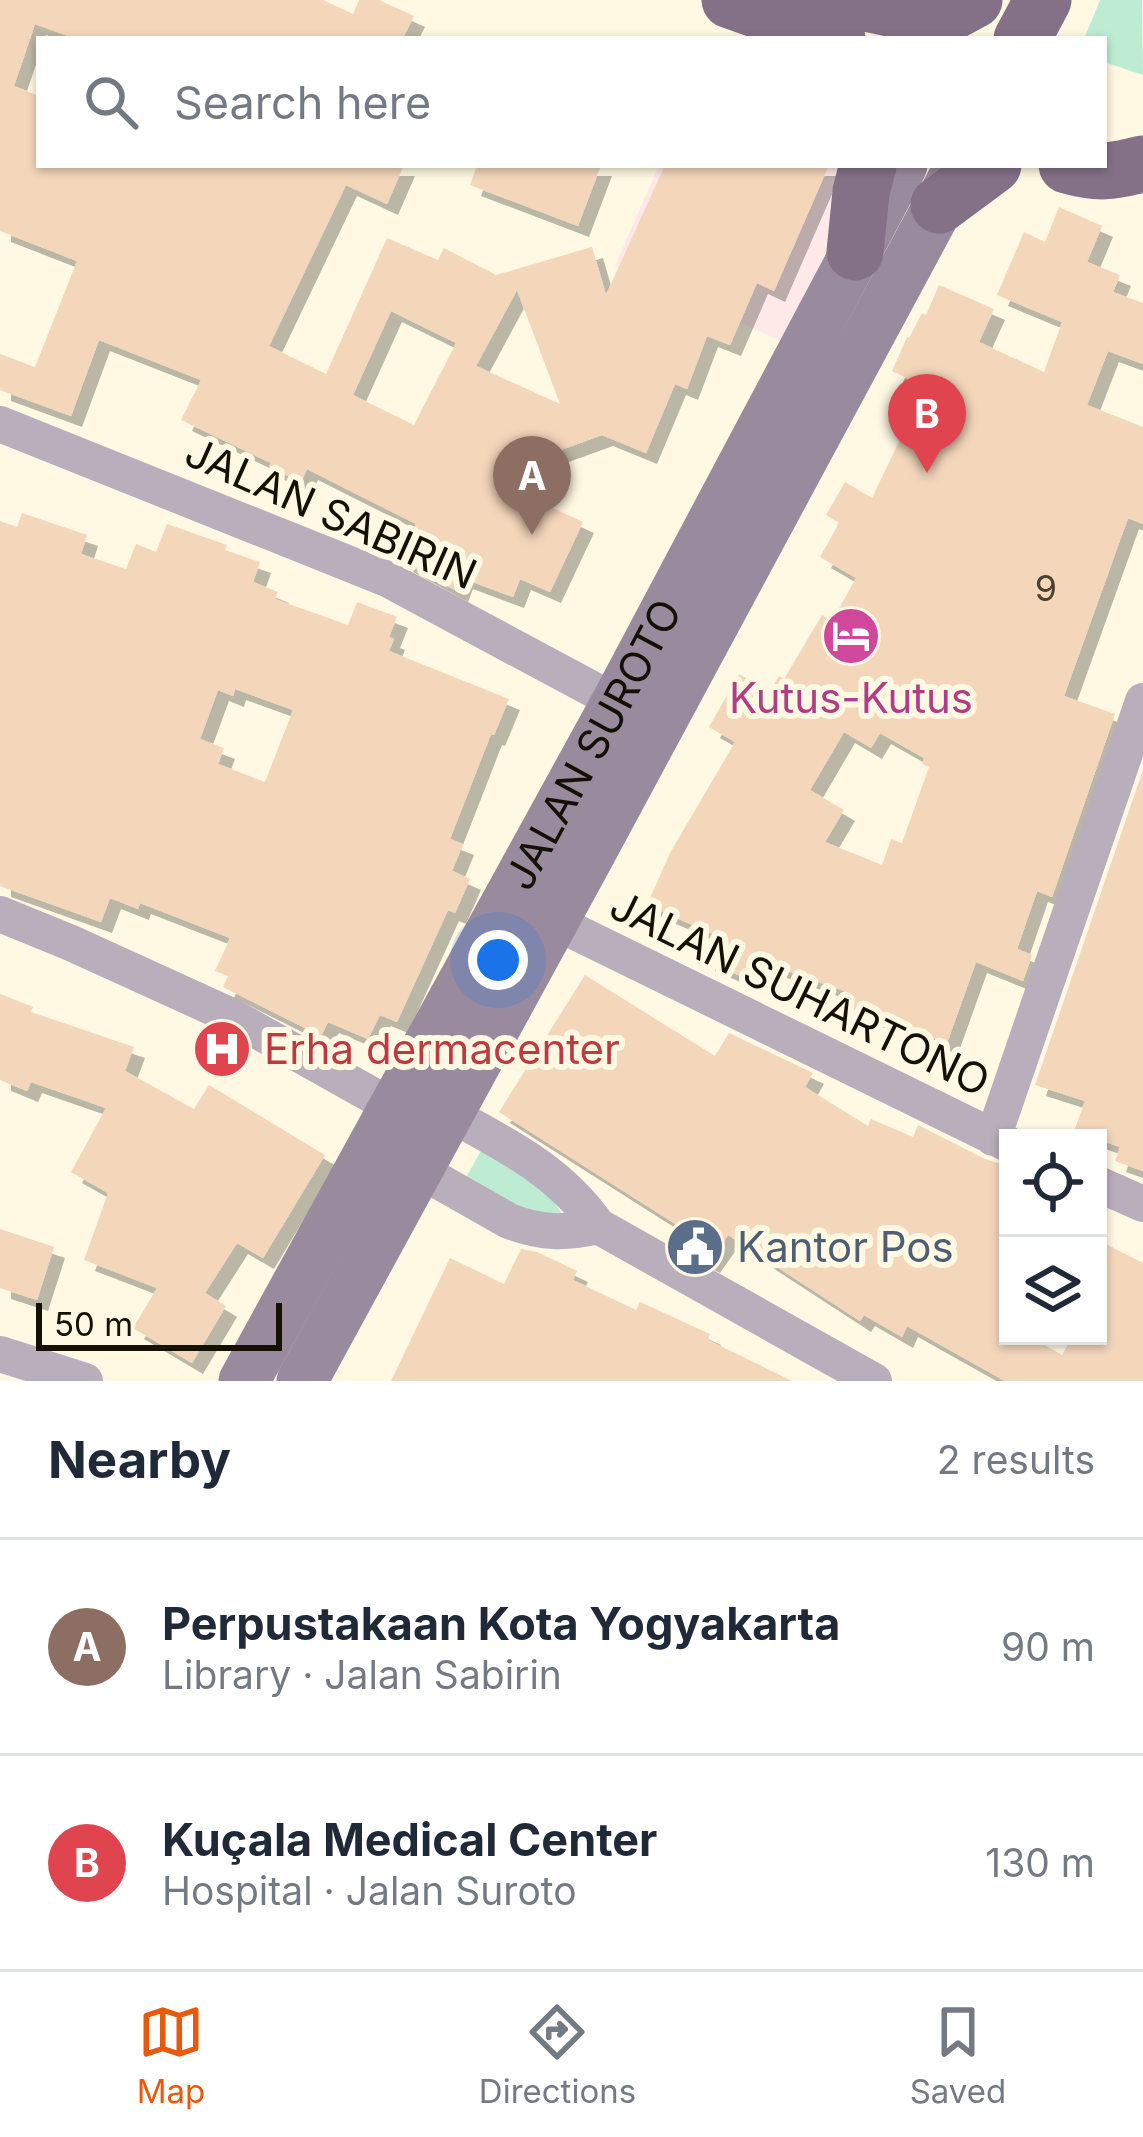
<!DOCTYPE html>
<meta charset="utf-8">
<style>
:root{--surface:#fff;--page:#f2f2f3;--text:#1f2937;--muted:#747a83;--line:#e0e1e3;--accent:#ea580c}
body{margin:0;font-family:Inter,sans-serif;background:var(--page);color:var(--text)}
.controls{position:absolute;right:36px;bottom:36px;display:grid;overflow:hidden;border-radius:0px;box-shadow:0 3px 9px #0004}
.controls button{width:108px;height:108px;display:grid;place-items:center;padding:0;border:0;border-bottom:3px solid var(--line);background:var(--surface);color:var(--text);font:60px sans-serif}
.scale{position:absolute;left:36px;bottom:30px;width:246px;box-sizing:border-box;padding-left:12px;border:6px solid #141004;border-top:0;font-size:33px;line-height:42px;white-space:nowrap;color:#141004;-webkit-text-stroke:9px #fff9e3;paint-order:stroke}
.you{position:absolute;left:498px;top:960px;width:42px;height:42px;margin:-30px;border:9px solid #fff;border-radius:50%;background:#1a73e8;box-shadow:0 0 0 18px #1a73e833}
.badge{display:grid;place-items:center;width:78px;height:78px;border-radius:50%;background:var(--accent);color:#fff;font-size:39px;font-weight:700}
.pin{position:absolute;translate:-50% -99px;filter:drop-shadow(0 3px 6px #0008)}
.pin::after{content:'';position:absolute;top:63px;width:42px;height:36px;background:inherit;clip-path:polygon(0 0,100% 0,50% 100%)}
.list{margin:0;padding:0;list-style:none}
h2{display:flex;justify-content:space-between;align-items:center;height:156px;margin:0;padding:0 48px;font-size:51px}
h2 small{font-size:39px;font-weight:400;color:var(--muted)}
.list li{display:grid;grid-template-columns:78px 1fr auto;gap:36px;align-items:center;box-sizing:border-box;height:216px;padding:0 48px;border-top:3px solid var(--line)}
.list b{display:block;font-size:45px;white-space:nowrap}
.list p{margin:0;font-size:39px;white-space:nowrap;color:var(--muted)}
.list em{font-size:39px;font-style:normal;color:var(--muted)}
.icon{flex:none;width:66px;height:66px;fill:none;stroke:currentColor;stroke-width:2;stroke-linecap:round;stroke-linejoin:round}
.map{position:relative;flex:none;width:1143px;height:1381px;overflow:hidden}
.search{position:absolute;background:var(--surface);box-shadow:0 3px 9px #0004;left:36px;right:36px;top:36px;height:132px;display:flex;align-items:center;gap:30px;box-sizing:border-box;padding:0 42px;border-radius:0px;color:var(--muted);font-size:45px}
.sheet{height:588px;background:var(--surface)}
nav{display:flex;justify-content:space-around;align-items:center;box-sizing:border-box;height:168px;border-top:3px solid var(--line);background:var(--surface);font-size:33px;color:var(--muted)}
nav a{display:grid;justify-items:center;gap:6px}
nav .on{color:var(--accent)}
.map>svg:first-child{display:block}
.commercial{fill:#ffe9e8}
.green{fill:#beecd3}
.building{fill:#f4d6bb;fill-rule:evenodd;filter:url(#shadow)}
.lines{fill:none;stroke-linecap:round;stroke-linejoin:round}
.minor{stroke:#b9aebc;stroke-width:36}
.secondary{stroke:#9a8a9e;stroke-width:51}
.primary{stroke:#847188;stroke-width:57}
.labels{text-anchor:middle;stroke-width:12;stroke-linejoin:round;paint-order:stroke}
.number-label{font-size:36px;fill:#4c4232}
.street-label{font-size:42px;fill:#141004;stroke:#fff9e3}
.hotel-label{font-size:42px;fill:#b23c85;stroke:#fff9e3}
.health-label{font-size:42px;fill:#be3a42;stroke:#fff9e3;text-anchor:start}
.service-label{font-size:42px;fill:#4e5e75;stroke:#fff9e3;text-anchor:start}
</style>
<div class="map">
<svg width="1143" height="1381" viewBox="0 0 1143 1381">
<defs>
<filter id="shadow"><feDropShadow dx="11" dy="11" stdDeviation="0" flood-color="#0004"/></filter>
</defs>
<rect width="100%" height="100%" fill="#fff9e3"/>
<path class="commercial" d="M659,165H845L835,232L783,342L615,266Z"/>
<path class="green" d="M1100,0H1142L1143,75L1104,62V39H1084Z
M483,1147C512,1165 545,1183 562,1214L549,1218L463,1183Z"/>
<path class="building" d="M0,0H323L353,14L359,0H379L414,16L404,36L410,39H76L35,24L14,86L39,96V165H404L387,204L346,185L269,346L326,374L387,238L438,260L444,248L496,275L592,247L606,295L665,165H829L774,291L757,283L730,345L707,336L687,389L675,384L646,453L602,435L555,452L531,498L583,522L550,592L520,579L513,597L462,578L457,591L402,561L416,524L307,469L301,482L269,467L271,463L181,420L201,380L99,340L71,416L0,390V354L35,367L77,261L0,231ZM517,290L560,404L476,366ZM391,311L456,343L414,425L353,395Z
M477,165H601L578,226L470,185Z
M1059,207L1102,226L1087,262L1120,275L1113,292L1143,303V364L1108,351L1087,405L1143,427V524L1128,518L1064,696L1115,714L1052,897L1037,891L1017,949L1032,955L1023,981L976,962L947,1043L842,1006L847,992L770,965L761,985L704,960L715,935L647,905L670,853L735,742L709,727L739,674L770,691L779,676L784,679L822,615L832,621L856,578L820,557L839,523L826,515L845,482L872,498L925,387L892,371L907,337L909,338L922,313L926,315L939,285L994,309L979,342L1044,372L1062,322L997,295L1024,232L1045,242ZM844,732L871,748L880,733L924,758L922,764L929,767L902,843L891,839L882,865L825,842L844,810L810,790Z
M22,513L87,535L81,554L126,569L136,544L156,552L167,524L227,545L225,550L260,562L253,582L278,592L275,599L348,625L357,602L397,617L389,637L394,639L389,651L509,699L494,735L491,734L450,839L463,844L452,871L470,879L455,913L448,910L397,1022L380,1015L368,1039L328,1022L321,1036L223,987L228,976L215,971L230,938L140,903L138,909L110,898L101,922L0,886V521L17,527ZM235,689L293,710L265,782L218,764L224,748L200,739L218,690L233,696Z
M1143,770V1171L1115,1161L1120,1147L1074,1131L1085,1101L1035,1085Z
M585,975L715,1056L729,1033L813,1073L805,1087L868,1126L871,1119L913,1137L918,1125L985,1159L1008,1166V1336H1029L1062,1355L1073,1336H1098V1240L1143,1263V1381H1005L907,1326L902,1337L864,1315L860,1321L728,1235L709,1262L679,1246L688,1232L499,1112Z
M0,994L33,1007L31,1012L134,1047L125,1071L194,1109L209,1085L325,1155L263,1258L237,1243L205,1293L226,1306L192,1363L133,1328L157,1288L84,1260L108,1193L71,1172L106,1108L31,1082L27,1091L0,1080Z
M0,1229L54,1247L37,1300L0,1288Z
M521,1249L537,1252L577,1271L573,1280L636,1310L640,1302L710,1334L708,1340L792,1381H391L450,1258L504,1284Z"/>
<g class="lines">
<path class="minor" d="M0,424L387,579L635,712
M0,914L71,943L229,1015L395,1108
M553,921L1008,1144
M427,1101C492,1139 554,1163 598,1226L874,1381
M993,1138L1143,701
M398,1158L509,1221C540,1233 565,1234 598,1226
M1098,1184L1143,1204
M0,1354L85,1381"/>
<g class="secondary">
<path id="s1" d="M244,1381L617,702L902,165"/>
<path d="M302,1381L588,857L959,168"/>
</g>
<path class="primary" d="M730,0L837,38
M804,26L832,18L856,1L934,17L948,14L974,0
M1022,39L1043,0
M1067,165C1099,174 1111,172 1143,164
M939,205L993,165
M855,252L861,192L868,165"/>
</g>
<defs>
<symbol id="hotel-disc" viewBox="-11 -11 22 22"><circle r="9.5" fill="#d1479c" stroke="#fff9e3"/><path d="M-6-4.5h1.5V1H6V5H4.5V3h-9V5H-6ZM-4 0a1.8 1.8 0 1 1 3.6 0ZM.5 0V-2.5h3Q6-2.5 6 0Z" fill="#fff"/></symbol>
<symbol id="hospital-disc" viewBox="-11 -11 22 22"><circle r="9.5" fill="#e0444e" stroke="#fff9e3"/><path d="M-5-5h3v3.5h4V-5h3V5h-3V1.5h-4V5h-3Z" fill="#fff"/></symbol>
<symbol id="civic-disc" viewBox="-11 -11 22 22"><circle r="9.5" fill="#5c6f8a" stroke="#fff9e3"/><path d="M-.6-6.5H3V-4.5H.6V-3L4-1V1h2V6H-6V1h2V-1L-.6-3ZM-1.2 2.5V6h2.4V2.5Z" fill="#fff"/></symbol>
</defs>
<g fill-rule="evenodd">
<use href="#hotel-disc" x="818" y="603" width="66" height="66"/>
<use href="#hospital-disc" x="189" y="1016" width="66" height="66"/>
<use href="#civic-disc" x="662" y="1214" width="66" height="66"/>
</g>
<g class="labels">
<g class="number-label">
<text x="1046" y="601">9</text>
</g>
<g class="street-label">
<text transform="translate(331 513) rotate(24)" y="15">JALAN SABIRIN</text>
<text dy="15" stroke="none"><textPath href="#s1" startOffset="726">JALAN SUROTO</textPath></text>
<text transform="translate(800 993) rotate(26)" y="15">JALAN SUHARTONO</text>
</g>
<g class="hotel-label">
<text x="851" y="713">Kutus-Kutus</text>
</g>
<g class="health-label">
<text x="264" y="1064">Erha dermacenter</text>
</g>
<g class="service-label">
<text x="737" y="1262">Kantor Pos</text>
</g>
</g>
</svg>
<div class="controls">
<button><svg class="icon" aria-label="locate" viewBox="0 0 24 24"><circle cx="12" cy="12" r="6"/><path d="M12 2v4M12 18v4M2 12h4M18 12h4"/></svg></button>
<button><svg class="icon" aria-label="layers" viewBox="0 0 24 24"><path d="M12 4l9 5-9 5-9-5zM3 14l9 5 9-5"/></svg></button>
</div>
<div class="scale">50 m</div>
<div class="you"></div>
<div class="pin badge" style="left:532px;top:535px;background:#8d6e63">A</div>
<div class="pin badge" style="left:927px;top:473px;background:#e0444e">B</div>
<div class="search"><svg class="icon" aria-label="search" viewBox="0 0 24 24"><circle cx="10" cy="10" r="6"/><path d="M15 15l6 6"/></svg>Search here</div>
</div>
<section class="sheet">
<h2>Nearby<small>2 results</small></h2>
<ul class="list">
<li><span class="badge" style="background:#8d6e63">A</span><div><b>Perpustakaan Kota Yogyakarta</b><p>Library · Jalan Sabirin</p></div><em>90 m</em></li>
<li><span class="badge" style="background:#e0444e">B</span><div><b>Kuçala Medical Center</b><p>Hospital · Jalan Suroto</p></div><em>130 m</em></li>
</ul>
</section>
<nav>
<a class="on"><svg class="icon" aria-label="map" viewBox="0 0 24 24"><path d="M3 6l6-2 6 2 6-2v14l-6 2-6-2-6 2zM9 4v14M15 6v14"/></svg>Map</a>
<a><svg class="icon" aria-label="directions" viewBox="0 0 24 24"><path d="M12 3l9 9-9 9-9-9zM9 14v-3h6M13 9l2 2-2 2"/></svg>Directions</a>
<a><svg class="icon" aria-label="saved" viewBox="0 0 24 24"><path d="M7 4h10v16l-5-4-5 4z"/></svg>Saved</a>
</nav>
